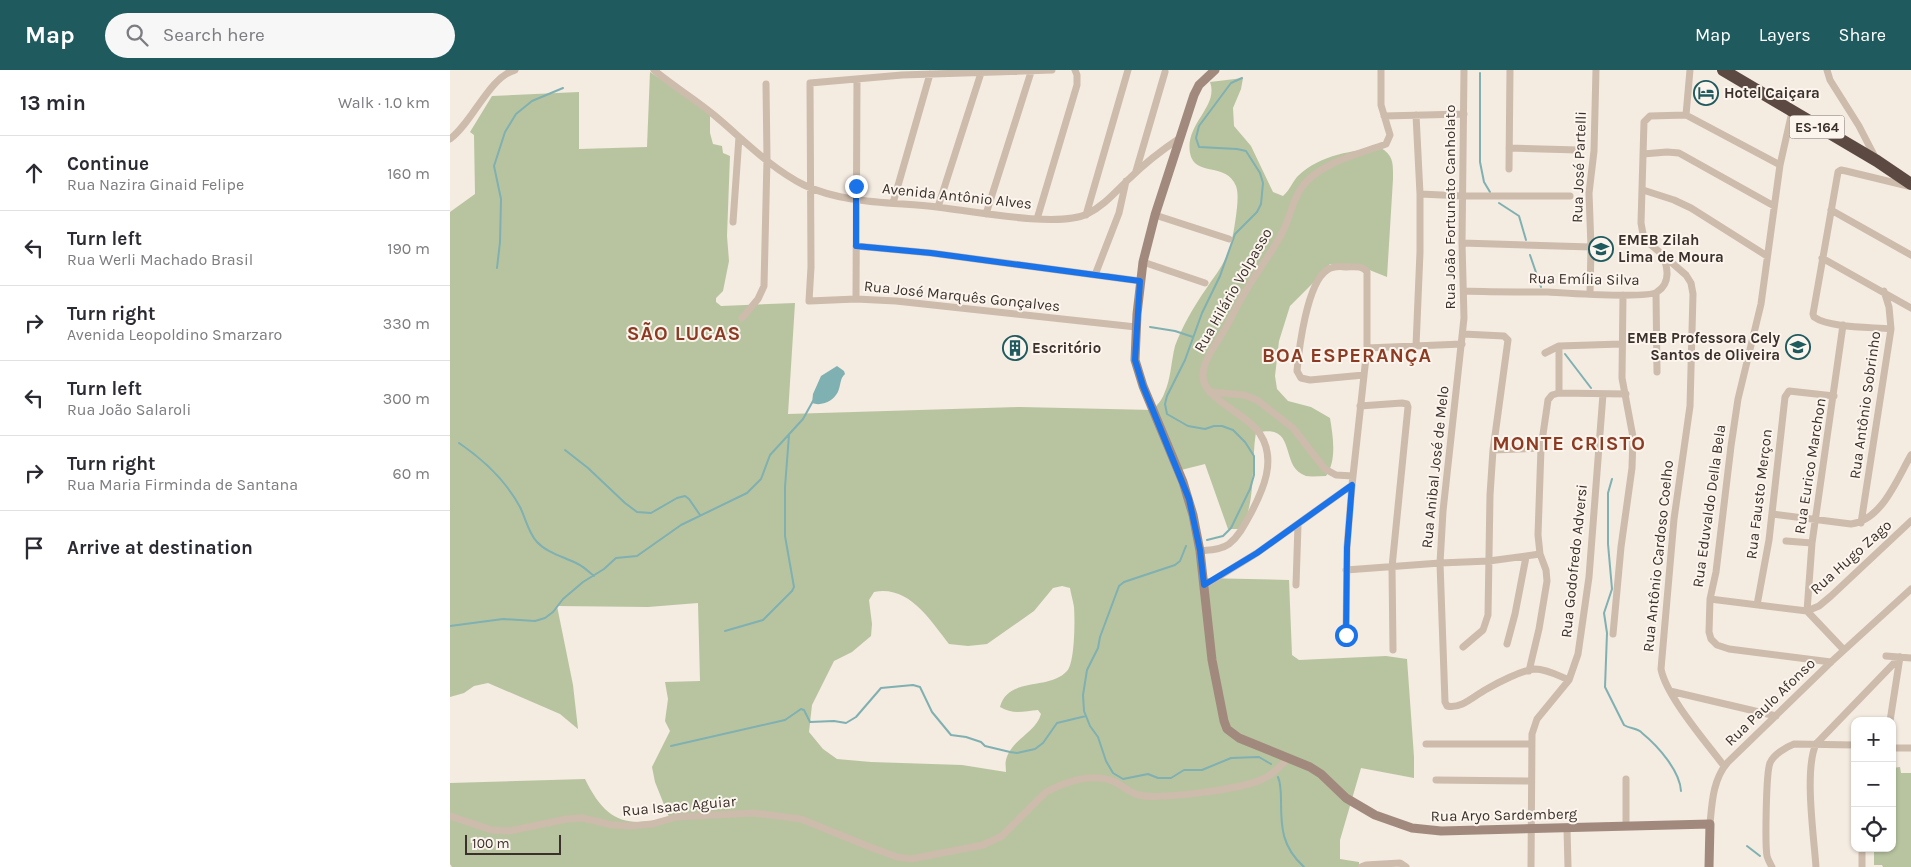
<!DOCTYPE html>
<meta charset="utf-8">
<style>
:root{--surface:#fff;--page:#f7f7f7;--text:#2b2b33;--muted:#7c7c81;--line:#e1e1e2;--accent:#1f5a5e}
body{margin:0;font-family:Karla,sans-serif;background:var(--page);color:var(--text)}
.controls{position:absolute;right:15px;bottom:15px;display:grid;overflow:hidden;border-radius:10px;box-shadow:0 1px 4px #0004}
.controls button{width:45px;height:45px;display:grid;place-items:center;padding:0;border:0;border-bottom:1px solid var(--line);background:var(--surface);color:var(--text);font:25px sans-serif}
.scale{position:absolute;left:15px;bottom:12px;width:96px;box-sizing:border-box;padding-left:5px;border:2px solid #3b302b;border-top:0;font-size:14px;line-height:18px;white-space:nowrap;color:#3b302b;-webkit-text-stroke:4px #fbf5ee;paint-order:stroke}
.stop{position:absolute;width:15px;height:15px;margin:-11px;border:4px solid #1a73e8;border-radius:50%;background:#fff}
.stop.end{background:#1a73e8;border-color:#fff;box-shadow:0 1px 5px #0008}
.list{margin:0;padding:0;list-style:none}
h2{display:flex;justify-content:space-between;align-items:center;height:65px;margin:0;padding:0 20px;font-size:21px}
h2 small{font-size:16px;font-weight:400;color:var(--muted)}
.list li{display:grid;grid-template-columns:32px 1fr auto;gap:15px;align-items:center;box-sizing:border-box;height:75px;padding:0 20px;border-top:1px solid var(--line)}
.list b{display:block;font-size:19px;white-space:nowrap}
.list p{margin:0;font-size:16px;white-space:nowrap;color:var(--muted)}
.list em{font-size:16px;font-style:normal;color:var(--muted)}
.icon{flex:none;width:28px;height:28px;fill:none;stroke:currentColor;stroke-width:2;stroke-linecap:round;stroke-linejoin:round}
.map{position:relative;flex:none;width:1461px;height:797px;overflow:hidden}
header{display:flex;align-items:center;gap:30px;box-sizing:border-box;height:70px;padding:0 25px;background:var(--accent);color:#fff}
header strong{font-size:24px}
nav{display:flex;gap:28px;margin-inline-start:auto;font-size:18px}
.search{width:350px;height:45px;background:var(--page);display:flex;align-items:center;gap:12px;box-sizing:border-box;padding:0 18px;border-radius:28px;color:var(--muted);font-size:19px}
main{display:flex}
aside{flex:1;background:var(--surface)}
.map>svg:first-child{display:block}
.green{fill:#b8c4a0;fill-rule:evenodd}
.water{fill:#7fb0b2}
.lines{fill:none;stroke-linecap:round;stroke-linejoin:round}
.stream{stroke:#7fb0b2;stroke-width:2}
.street{stroke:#cdbbac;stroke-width:7}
.secondary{stroke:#a18a7d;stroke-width:9}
.highway{stroke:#5c4a42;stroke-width:12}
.route{stroke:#1a73e8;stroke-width:6}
.labels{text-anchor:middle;stroke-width:4;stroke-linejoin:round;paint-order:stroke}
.shield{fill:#fbf5ee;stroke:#756b66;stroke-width:1}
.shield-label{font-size:14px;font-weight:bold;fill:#3b302b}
.poi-label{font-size:15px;font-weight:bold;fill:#3b302b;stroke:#fbf5ee;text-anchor:start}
.street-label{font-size:15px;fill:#3b302b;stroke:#fbf5ee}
.district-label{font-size:20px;font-weight:bold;letter-spacing:1px;fill:#8c3b22;stroke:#fbf5ee}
</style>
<header>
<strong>Map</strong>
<div class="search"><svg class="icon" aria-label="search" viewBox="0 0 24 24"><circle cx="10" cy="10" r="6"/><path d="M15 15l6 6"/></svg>Search here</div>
<nav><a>Map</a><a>Layers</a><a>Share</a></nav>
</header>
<main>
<aside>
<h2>13 min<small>Walk · 1.0 km</small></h2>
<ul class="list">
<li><svg class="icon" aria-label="ahead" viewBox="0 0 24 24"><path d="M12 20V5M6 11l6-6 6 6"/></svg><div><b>Continue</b><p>Rua Nazira Ginaid Felipe</p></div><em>160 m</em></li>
<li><svg class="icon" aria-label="left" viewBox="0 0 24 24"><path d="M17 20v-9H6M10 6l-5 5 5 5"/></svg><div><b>Turn left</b><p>Rua Werli Machado Brasil</p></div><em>190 m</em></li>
<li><svg class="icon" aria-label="right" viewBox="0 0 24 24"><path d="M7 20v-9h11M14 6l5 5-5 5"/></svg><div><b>Turn right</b><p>Avenida Leopoldino Smarzaro</p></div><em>330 m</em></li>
<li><svg class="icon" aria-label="left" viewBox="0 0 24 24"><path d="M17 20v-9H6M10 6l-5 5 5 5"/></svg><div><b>Turn left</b><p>Rua João Salaroli</p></div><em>300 m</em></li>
<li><svg class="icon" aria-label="right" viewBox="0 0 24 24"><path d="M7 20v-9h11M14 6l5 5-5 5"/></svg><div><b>Turn right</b><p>Rua Maria Firminda de Santana</p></div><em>60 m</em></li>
<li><svg class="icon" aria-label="arrive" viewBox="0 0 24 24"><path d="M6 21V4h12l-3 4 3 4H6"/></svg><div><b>Arrive at destination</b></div></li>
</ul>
</aside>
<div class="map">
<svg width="1461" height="797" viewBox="0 0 1461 797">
<rect width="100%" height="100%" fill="#f4ebe1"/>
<path class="green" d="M200,2L260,41V63L263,74L272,76L273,83L280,86L277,166L279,191L273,221L266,228V232L271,236L345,233L338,344L570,337L703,340C707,335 712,330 714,324C721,309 721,292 725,276C732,257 744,236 756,219C763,208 771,199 776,187C782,174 784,160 786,146C787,138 789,124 786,116C777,92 744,107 740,83C735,53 769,37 760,12L793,8L791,19L783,38L784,56L801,76L823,122L833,126C841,119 843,110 849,105C870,85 904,80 931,78C944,86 943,94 943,109L937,207L907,195L880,194L863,213L840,236L829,271L825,306L827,319L838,331L861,337L880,348C883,367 887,390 876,406C869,406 862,407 856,406C828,397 849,352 806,363C801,389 807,440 789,459H778L755,394L731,400L752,508L839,510L842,585L849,590L936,586L957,589L964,687V708L911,698L890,770V789L909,792V797H2L0,794V713L135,709C155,750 175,759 219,747L205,712L202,697L220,661L215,651L218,629L215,612L250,611L248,533L198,537L107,536L123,615L128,659L110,644L38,613L24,616L14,623L0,627V142L25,124L24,65L20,62L42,26L129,22V79L197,77ZM612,516L620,518C621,524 623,531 624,537C625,549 625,593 617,601C599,621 558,606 550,637C563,645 574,641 588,640L591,644C586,663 561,669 556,690C555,694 556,698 556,702L512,695L421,692L387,689L373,679L359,662L362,635L384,591L402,582L421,566L422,554L419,530L424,522C459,515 480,550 499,574L518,576L537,574L584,541L603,518Z
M1450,697L1451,703H1461V797H1433L1432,795H1424V778H1442V698Z"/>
<path class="water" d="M387,296L394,301L395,304C390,309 391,313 389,319C386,330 372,337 362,333L363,324L371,306Z"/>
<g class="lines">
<path class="stream" d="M1030,3V92L1034,112L1040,122
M1049,133L1069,146L1076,170
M1080,185L1091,217
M47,198L50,172L51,129L44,96L55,62L66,44L82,31L113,18
M700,257L725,261L743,267
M1115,284L1141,318
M9,373C34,390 56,411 70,437C76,449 78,462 87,472C97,483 115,487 128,494C134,497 139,502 144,506
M115,380L138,398L175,433L187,442L201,443L227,428L235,426L239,429L250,445
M1162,409L1158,423V474L1162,519L1154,543L1157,563L1155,617L1174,655C1180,659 1188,658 1192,663C1208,676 1230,701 1231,721
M757,470L773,466L781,458L800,419L804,405V386L795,372L783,360L772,356H764L755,359L738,356L717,344L715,334L717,326L735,290L752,243L770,206L785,164L807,142L811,134L813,113L810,103L796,81L787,79L749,77L746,68L749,56L778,17L781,13L792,8
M736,476L730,491L725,495L674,512L669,516L650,567L648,578L637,600L633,625L634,641L640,656L648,667L656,691L663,703L673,709L698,704L708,708H721L734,700H752L781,688L809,687L821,694
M0,556L53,549L85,551L95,548L103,542L113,529L133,512L154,499L166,488L187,486L231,455L297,423L311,409L320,385L353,349L363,331
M275,561L313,550L342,521L344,517L335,466V417L339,365
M221,676L335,650L351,639L354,640L360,652L384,651L396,653L406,647L431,618L463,615L470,617L482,642L501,665L516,667L531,672L535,676L560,682L567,683L585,679L593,673L607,653L636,646
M828,707C831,714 831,723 831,731C831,758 832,777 854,797
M1297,776L1310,786"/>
<path class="street" d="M204,0C223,16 245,29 264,45C293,69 320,98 354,115C394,134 443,132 487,137C521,141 609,158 637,144C654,136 666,121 680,108C695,93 712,80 730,68
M602,0L452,5L360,13L361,197L359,231L406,229L446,231L686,257
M1014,0L1012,173L1014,248L993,441L990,493L995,632L997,636C1011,639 1023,627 1035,620C1047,613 1072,600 1085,599C1097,599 1109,606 1119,610
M1377,0L1380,10L1409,56L1425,87
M1342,42L1330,95L1311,234L1288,329L1281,376L1266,502L1260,529L1259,562L1261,569L1267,575L1279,579L1381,592
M1236,45L1240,0
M934,46L1014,44
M0,69C23,52 39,7 65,0
M1059,78L1128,80
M1193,84L1217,82L1229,83L1324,136
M1059,99L1060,0
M686,101L715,2
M1193,120L1224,130L1241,138L1317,186
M970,124L1013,126H1120
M443,133L480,4
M488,137L531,3
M1381,140L1461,185
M536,144L581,2
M636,145L678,0
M705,145L779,169
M587,149L627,15V5L625,0
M283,152L289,67
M1012,173L1141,177
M406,176L481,183L690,211
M1372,188L1461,238
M693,192L755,213
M645,205L669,143L676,111
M1014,221C1042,222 1070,222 1098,222C1116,223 1197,229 1207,222C1221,213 1218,197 1212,184
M1206,223L1207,302
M1140,224L1141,177L1139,123L1144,81L1146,0
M406,229L407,9
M292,248L308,229L314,216L317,89L316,14
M1441,259C1422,257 1379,258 1364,247L1363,244L1388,102L1391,100L1396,101L1458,116
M966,276L970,182V124L966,45
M917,278L1012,274
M1095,283L1109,276L1171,274
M760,322L794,325L807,330L843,358L875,399L886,405L903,406
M1109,323V276
M910,336L952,333L957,334L958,337L942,497L943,580
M1043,380L1091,378
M1322,444L1401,454C1432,450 1447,409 1461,385
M1411,453L1441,259L1439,237L1434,221
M1336,471L1362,473
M750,481C760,480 771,480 779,474C789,466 795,454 801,443C813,420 827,390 810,364C797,344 754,329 753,307C752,291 767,273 775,259C781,249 785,239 791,229C803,207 819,187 831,165C841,147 843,125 857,111C879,90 909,84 936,74L940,65L931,35V0
M896,500L990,493L1039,491L1090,484
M755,515L807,483L902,415
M846,515L848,455
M1260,529L1357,541L1369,536L1381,526L1461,451
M1307,535L1319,470L1335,327L1339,321L1384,326
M1357,541L1362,473L1393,255
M1357,541L1394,580
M1163,564L1171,477L1182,398L1183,367L1172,308L1173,225
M896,565L897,477L902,415L917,278V202C913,195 903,197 896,197C889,196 883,196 877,200C857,213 849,278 847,301L851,308L860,310L914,305
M1057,574L1065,544L1076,487
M1013,577L1033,560L1038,545L1040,425L1043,380L1058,270L1054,266L1013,264
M1436,586L1461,588
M1079,601L1089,559L1097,511L1096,500L1090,484L1088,465L1091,378L1098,330L1102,325L1109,323L1176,324
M1220,621L1326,646
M1440,651L1450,587
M976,674H1081
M1442,678H1461
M1274,696C1256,672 1216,626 1211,599L1224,449L1240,336L1243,224L1241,213L1236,205L1199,173L1193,164L1191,153L1194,52L1200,46L1236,45L1330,95
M1176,709V756
M986,710L1081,711
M0,746L42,760L59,761L117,749L133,748L162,755L181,756L202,754L227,747L304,743L351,749L420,777L447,787L461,789L533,775L552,766L596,722C617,711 643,702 665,712C673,716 680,723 689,725C709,730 793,719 813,709C823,705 831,695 839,688
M1260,754C1262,732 1263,709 1278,692L1381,592L1461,519
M1117,758L1118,797
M1412,778V797
M911,797L916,795L950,793L956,797
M1081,797L1082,664L1087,649L1119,610L1128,584L1139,507L1153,324
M1322,797C1320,793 1318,790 1317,786C1315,774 1316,702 1320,693C1323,685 1336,677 1344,674L1405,675
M1366,797C1364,767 1354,700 1366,674L1450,587"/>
<path class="secondary" d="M765,0L749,15L744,25L705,145L693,192L687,244L685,290L693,316L733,412L743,445L750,481L762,590L774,651L777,659L789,668L860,697L871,704L896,728L925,745L962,758L991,761L1260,754L1259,797"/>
<path class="highway" d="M1273,0L1427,91L1461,114"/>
</g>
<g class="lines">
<path class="route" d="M406,116V176L481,183L690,211L685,290L693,316L739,429L750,480L754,515L807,483L902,415L897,478L896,565"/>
</g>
<defs>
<symbol id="hotel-ring" viewBox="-11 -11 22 22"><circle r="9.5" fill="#fbf5ee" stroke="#1f5a5e" stroke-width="1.5"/><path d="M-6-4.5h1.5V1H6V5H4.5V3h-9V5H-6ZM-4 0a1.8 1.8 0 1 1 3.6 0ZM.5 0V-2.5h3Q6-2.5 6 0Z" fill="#1f5a5e"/></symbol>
<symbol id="school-ring" viewBox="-11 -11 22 22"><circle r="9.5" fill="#fbf5ee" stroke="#1f5a5e" stroke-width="1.5"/><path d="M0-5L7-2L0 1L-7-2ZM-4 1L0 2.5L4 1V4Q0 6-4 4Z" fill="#1f5a5e"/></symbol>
<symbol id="building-ring" viewBox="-11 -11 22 22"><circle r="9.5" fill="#fbf5ee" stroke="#1f5a5e" stroke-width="1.5"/><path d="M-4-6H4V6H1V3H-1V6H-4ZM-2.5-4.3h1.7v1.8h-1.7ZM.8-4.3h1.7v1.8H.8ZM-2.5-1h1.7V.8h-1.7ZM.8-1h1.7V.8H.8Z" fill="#1f5a5e"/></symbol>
</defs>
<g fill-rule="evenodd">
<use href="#hotel-ring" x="1242" y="9" width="28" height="28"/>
<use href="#school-ring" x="1137" y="165" width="28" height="28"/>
<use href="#school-ring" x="1334" y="263" width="28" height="28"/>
<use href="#building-ring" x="551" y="264" width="28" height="28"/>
</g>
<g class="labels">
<rect class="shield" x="1339.5" y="45.5" width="55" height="23" rx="4"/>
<g class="shield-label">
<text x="1367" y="62">ES-164</text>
</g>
<g class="poi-label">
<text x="1274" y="28">Hotel Caiçara</text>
<text x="1168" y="175">EMEB Zilah<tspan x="1168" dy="17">Lima de Moura</tspan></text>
<text x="1330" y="273" text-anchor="end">EMEB Professora Cely<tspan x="1330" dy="17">Santos de Oliveira</tspan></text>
<text x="582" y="283">Escritório</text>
</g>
<g class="street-label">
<text transform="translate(1129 97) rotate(-88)" y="5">Rua José Partelli</text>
<text transform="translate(507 126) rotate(6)" y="5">Avenida Antônio Alves</text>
<text transform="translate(1000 137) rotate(-90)" y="5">Rua João Fortunato Canholato</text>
<text transform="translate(1134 209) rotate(1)" y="5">Rua Emília Silva</text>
<text transform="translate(783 220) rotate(-60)" y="5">Rua Hilário Volpasso</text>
<text transform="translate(512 226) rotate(6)" y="5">Rua José Marquês Gonçalves</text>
<text transform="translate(1415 335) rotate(-82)" y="5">Rua Antônio Sobrinho</text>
<text transform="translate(1360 396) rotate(-81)" y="5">Rua Eurico Marchon</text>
<text transform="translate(985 397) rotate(-84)" y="5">Rua Anibal José de Melo</text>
<text transform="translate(1309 424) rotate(-83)" y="5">Rua Fausto Merçon</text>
<text transform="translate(1259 436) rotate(-82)" y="5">Rua Eduvaldo Della Bela</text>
<text transform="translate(1208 486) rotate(-84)" y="5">Rua Antônio Cardoso Coelho</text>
<text transform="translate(1401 487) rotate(-42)" y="5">Rua Hugo Zago</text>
<text transform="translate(1124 491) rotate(-84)" y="5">Rua Godofredo Adversi</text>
<text transform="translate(1320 632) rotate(-44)" y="5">Rua Paulo Afonso</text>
<text transform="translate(229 736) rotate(-5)" y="5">Rua Isaac Aguiar</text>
<text transform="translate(1054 745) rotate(-1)" y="5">Rua Aryo Sardemberg</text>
</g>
<g class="district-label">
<text x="234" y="270">SÃO LUCAS</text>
<text x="897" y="292">BOA ESPERANÇA</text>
<text x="1119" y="380">MONTE CRISTO</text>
</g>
</g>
</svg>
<div class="controls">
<button>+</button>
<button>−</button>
<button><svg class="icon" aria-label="locate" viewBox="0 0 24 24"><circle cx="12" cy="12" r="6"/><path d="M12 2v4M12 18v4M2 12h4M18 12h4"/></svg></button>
</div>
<div class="scale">100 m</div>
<div class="stop" style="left:896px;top:565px"></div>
<div class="stop end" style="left:406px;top:116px"></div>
</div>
</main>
